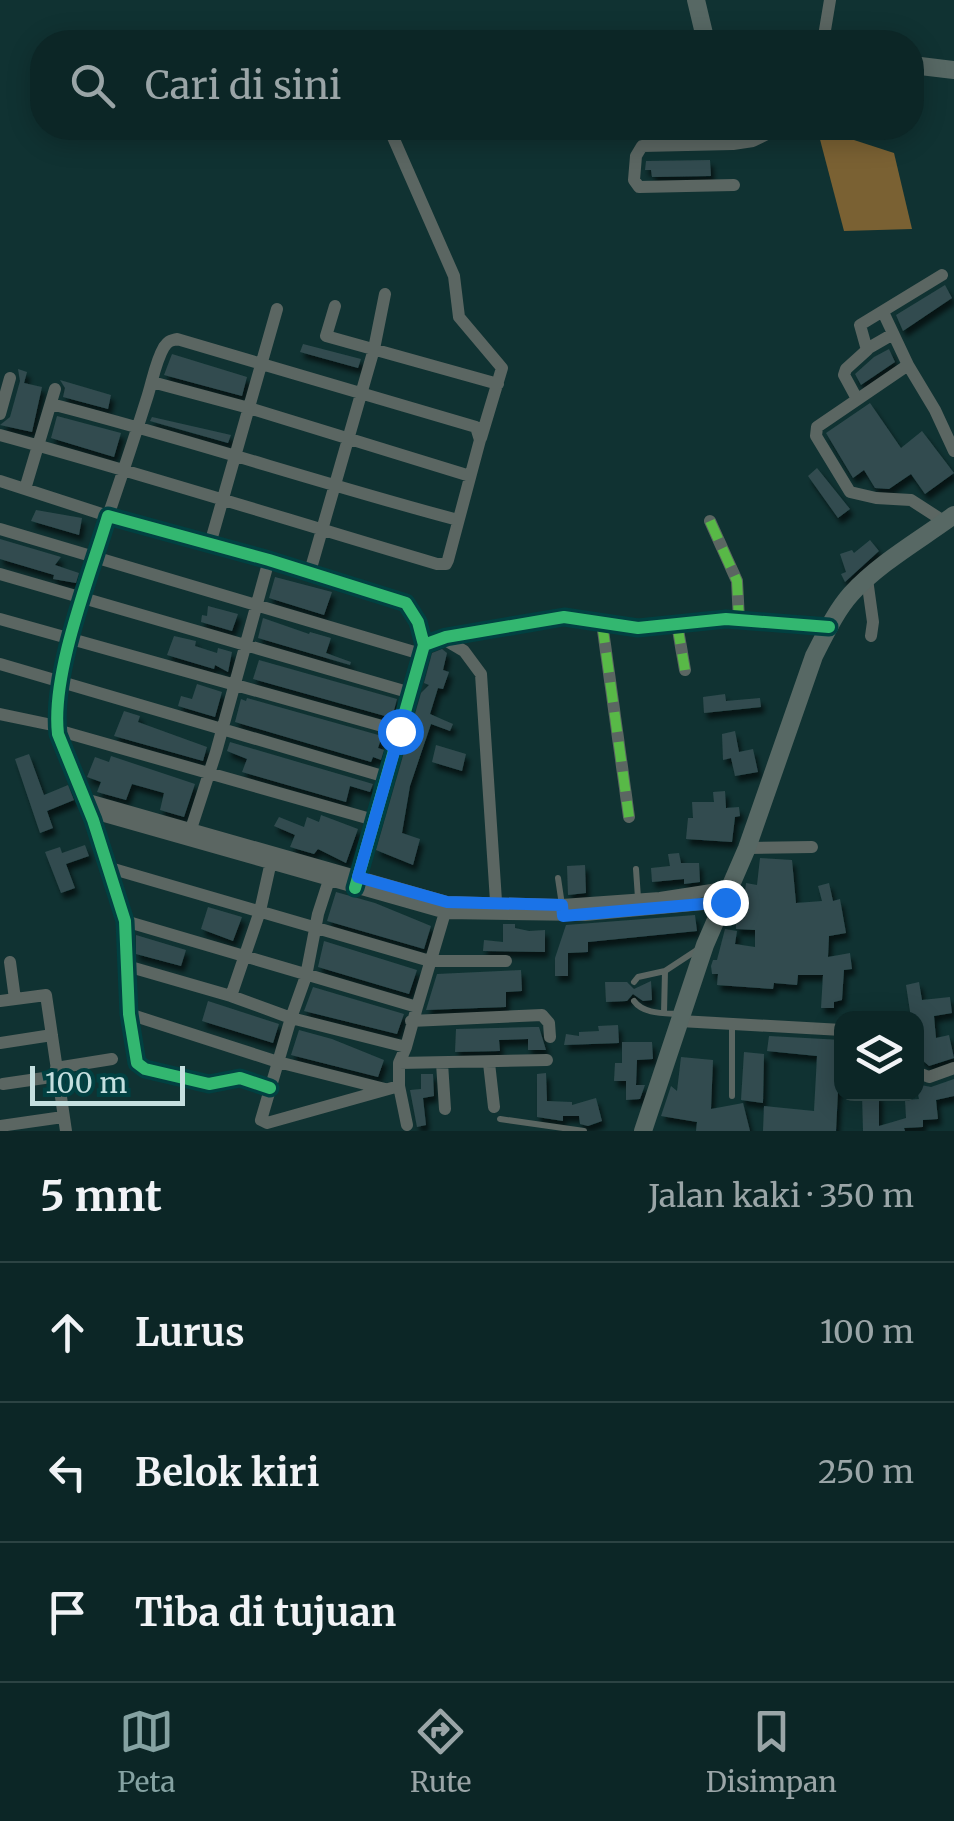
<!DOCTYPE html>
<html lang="id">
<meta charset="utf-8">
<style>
:root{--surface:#0c2626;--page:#1a3232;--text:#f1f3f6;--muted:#9aa5a7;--line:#2c4343;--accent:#85a2a2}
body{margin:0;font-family:Merriweather,serif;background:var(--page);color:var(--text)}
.controls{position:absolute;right:30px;bottom:30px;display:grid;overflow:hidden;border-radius:20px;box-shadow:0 5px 25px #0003}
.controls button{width:90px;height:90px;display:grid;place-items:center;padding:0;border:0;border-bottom:2px solid var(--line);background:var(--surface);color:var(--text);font:50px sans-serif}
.scale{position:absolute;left:30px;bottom:25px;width:155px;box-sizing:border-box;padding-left:10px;border:5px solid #c4dfdf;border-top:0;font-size:28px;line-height:35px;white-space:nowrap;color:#c4dfdf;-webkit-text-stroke:8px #014041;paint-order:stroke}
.stop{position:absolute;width:30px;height:30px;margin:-22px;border:8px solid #1a73e8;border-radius:50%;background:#fff}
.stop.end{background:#1a73e8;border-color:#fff;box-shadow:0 2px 10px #0008}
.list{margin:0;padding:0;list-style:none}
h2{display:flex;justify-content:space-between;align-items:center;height:130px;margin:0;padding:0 40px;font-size:42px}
h2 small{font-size:32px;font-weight:400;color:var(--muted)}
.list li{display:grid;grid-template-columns:65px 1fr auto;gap:30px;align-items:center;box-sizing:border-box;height:140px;padding:0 40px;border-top:2px solid var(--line)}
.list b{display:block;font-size:38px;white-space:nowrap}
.list em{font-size:32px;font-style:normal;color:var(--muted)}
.icon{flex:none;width:55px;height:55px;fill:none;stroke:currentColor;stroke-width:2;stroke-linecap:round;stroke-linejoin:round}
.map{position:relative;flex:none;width:954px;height:1131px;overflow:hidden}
.search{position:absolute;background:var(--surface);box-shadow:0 5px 25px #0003;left:30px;right:30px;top:30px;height:110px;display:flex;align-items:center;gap:25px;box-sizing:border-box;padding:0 35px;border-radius:40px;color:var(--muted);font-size:38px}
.sheet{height:550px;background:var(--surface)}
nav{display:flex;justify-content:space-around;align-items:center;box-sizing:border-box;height:140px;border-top:2px solid var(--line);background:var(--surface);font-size:28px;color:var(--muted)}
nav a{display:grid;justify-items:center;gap:5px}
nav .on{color:var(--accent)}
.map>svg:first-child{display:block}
.forest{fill:#7a6133}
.building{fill:#314c4f;filter:url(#shadow)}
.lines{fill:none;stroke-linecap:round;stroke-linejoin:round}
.service{stroke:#5b6662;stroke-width:6}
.minor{stroke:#5b6662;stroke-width:12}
.secondary{stroke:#576864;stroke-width:18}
.quiet{stroke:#58b947;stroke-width:10;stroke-dasharray:20 10;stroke-linecap:butt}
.cycleway-casing{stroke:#014041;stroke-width:19}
.cycleway{stroke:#33b770;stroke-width:12}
.route{stroke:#1a73e8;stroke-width:12}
</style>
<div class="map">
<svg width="954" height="1131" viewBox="0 0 954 1131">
<defs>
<filter id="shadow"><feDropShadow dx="3.5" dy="6" stdDeviation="2.5" flood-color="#0009"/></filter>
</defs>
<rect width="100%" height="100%" fill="#103232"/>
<path class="forest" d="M817,128L894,153L912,229L844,231Z"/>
<path class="building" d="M710,160L711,176L652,177L651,170H645L646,161Z
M945,285L952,298L903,331L896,315Z
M303,344L361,359L358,368L300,352Z
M889,349L895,362L861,385L855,374L874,357Z
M172,354L247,377L242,396L164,375Z
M18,369L27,372L24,383L42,387L32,432L0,425L10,417L20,381Z
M60,380L111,395L108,409L63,397L65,388Z
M870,403L901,448L922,431L954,473L925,494L911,474L889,489L875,488L864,470L853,478L826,433Z
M57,416L121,433L114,457L51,438Z
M152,417L231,435L228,443L150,421Z
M817,468L850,509L838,518L808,476Z
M36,510L82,518L79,535L31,521Z
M0,539L61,557L55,565L79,573L76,583L53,579L54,575L0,559Z
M870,540L879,551L845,582L841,574L846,572L840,554L852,550L854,553Z
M275,577L332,592L324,615L269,598Z
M208,606L238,614L232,631L201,622L202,615L207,616Z
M263,618L309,634L310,632L331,638L326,653L351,662L350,665L258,638Z
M174,636L196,641L195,646L217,653L218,648L232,652L228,672L215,665L214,669L167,655Z
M442,649L447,653L443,670L449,672L443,689L438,688L430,714L453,724L450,731L431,724L410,786L402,833L420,839L413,865L376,850L421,693L429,685L424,683L432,653Z
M259,660L397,699L392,718L253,679Z
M197,684L222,692L215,717L178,706L181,696L192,699Z
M725,694L726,701L760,698L761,707L704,713L703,697Z
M247,698L382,736L378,748L384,750L381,760L373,757L371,762L235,722L241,699L246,701Z
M124,711L140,716L138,722L207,747L203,761L114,736Z
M735,731L739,752L753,749L758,772L735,776L731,758L723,760L722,734Z
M230,742L373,784L370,792L350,786L346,802L242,772L247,759L227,751Z
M436,745L466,754L462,771L432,762Z
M29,754L44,795L68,785L74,800L47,811L53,828L40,833L15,759Z
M111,756L195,784L184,817L160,810L164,793L132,784L126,800L97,792L101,782L87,777L95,757L109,762Z
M725,791L726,808L739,807L740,816L735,817L732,842L686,839L688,818H693L692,802H714L713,792Z
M321,815L358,829L346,863L318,849L314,854L290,847L295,835L274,826L279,817L304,827L307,817L319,822Z
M85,845L89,856L66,864L75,888L61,893L45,852L60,847L62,853Z
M679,853L681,863H699L700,882L684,884V879L652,882L651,868L670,866L668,854Z
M760,858L792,860L796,903L822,901L818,886L829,883L833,901L840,899L846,933L829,936L828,957L850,953L852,969L844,970L842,1000L834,1002V1008H821L823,975H798L797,985L774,983L773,989L717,985L718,974H712L711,966L713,960H717L725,929L737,931L735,944L755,947V930L736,929L735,908L738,901H744L746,883L757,885Z
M585,865L586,893L568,895L567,866Z
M336,892L375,903L431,926L424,949L327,921Z
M208,907L242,917L233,941L201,929Z
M695,915L697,931L588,942V952L568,953V976H555V958L566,925Z
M503,924H515V928L529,931L545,930V952L483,951L484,940L503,942Z
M136,935L186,950L181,966L136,954Z
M324,941L417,970L409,994L318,967Z
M521,970L522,991L506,992V1007L426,1010L437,974Z
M651,981L652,1000L643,1001L633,994L627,1001L606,1002L605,982H627L634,989Z
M919,982L922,1000L950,997L952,1013L934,1016L936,1038L949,1035L954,1058L929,1066L920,1058L916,1018H911L906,985Z
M313,987L404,1014L397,1034L304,1011Z
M208,1001L279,1024L273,1043L202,1021Z
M618,1025L619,1043L564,1045L566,1034L579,1036V1032L599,1031L598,1026Z
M532,1027H539L546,1050H528V1039L499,1040L500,1051L455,1052L456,1029Z
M299,1030L332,1039L384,1060L378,1077L291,1055Z
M769,1036L842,1040V1091H838L836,1131H763L764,1106L814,1111L817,1056L767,1051Z
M622,1042H652L653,1059L637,1060L636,1085H645L640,1099L626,1100V1081H614L615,1063H622Z
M744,1052L764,1054L763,1103L741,1100Z
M681,1057L713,1060L711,1109L743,1103L750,1131H696L697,1122L661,1116L671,1086L677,1091Z
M546,1073L547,1101L572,1102V1105L596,1098L602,1121L588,1126L580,1124L579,1116H563V1121L537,1117V1074Z
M421,1074H433L434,1096L423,1098L426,1125L417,1127L410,1090L421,1089Z
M954,1079V1096L936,1100L938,1119L923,1120V1127L904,1128L905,1131H863L862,1094H879V1126L906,1118L905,1100L919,1099L916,1084L931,1087Z"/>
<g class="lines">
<path class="service" d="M636,869L638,898
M558,878L562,905
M634,982L638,977L665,971L700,948
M634,1001C643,1014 664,1013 679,1014
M664,1013L665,971
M732,1024V1096
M500,1119L584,1131"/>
<path class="minor" d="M823,42L830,0
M389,128L454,276L459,317L502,368L481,438
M690,128L693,145
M734,185L639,187L634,180L636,156L642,146L733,144L753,141L779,128
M335,306L326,336L498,384
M883,312L908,365L817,427L816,436L850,492L876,498L911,500L945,522
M867,349L893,334
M908,365L935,410L954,451
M152,382L249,408L470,476
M857,399L844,375L846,369L867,350L860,325L942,275
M51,404C188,439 322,484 458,520
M0,414L10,378
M0,435C147,475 291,521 437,564H446L448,560L480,440L476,427L177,339C170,341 169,340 164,347C155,362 152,384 146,401C134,439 121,478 108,516L0,481
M25,489L55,389
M710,521L737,581L739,620
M0,529L421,654
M210,544L277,309
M0,574L411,693
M309,575L374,349L385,294
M867,579L873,622L871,636
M0,619L400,731
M602,623L629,817
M677,624L685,670
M442,638L464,651L481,674L496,901
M424,645L446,637L564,617L638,628L726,619L829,627
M0,664L386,777
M0,714L57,726
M57,730L374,820
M85,799L447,902L562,905L660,898L731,887
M90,812L446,913L585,915L725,902
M190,832L216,752L269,560
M747,848L812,847
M272,857L260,911L231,996L291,1018L306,976L318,914L329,880
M110,868L430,961H506
M125,921L417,1007L446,909
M10,962L15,999
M127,966L231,996
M0,1001L46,995L66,1131
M129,1014L278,1062L385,1089
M411,1021L542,1015L549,1023L550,1037
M680,1021L842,1030
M0,1043L52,1035
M406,1047L399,1063V1086L267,1123L261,1120L291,1018L406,1047L417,1007
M399,1063L547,1060
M442,1063L445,1109
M489,1063L494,1107
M56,1068L112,1059
M916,1072L929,1077L954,1068
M3,1084L58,1076
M399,1086L407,1125
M270,1088L240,1078L209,1084L145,1069L137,1063L129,1014L125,921L93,820L58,734C51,673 90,576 108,516L269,560L406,603L418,622L424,645L355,888
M0,1126L63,1117"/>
<path class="secondary" d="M696,0L706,42
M912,65L954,70
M643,1131L705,945L747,848L814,656C825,635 835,612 851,594C879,563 920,540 954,515"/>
<path class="quiet" d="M710,521L737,581L739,620
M602,623L629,817
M677,624L685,670"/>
<defs>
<path id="cycleway" d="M424,645L446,637L564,617L638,628L726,619L829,627
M270,1088L240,1078L209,1084L145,1069L137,1063L129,1014L125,921L93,820L58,734C51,673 90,576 108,516L269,560L406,603L418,622L424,645L355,888"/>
</defs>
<use href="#cycleway" class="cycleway-casing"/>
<use href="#cycleway" class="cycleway"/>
</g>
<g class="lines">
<path class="route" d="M400,731L358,877L447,902L562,905L563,916L725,902"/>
</g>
</svg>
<div class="controls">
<button><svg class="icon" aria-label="layers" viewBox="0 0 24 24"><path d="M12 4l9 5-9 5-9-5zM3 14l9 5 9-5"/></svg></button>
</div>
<div class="scale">100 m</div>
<div class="stop" style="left:400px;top:731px"></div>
<div class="stop end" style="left:725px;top:902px"></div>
<div class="search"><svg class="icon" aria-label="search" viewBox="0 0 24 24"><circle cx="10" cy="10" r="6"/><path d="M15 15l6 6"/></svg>Cari di sini</div>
</div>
<section class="sheet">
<h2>5 mnt<small>Jalan kaki · 350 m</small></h2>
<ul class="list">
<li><svg class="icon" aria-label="ahead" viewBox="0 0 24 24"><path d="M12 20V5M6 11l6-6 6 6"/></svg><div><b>Lurus</b></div><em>100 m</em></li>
<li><svg class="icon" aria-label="left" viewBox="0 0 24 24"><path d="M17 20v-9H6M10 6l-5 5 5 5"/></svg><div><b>Belok kiri</b></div><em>250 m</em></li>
<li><svg class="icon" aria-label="arrive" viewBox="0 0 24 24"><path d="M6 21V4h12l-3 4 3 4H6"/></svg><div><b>Tiba di tujuan</b></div></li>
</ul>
</section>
<nav>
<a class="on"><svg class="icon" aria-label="map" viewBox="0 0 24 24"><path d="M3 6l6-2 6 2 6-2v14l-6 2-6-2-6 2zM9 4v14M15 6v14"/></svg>Peta</a>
<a><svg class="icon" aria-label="directions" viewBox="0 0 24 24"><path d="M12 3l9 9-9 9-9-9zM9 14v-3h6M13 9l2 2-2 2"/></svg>Rute</a>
<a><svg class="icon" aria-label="saved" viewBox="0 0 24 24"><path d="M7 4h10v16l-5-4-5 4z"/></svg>Disimpan</a>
</nav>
